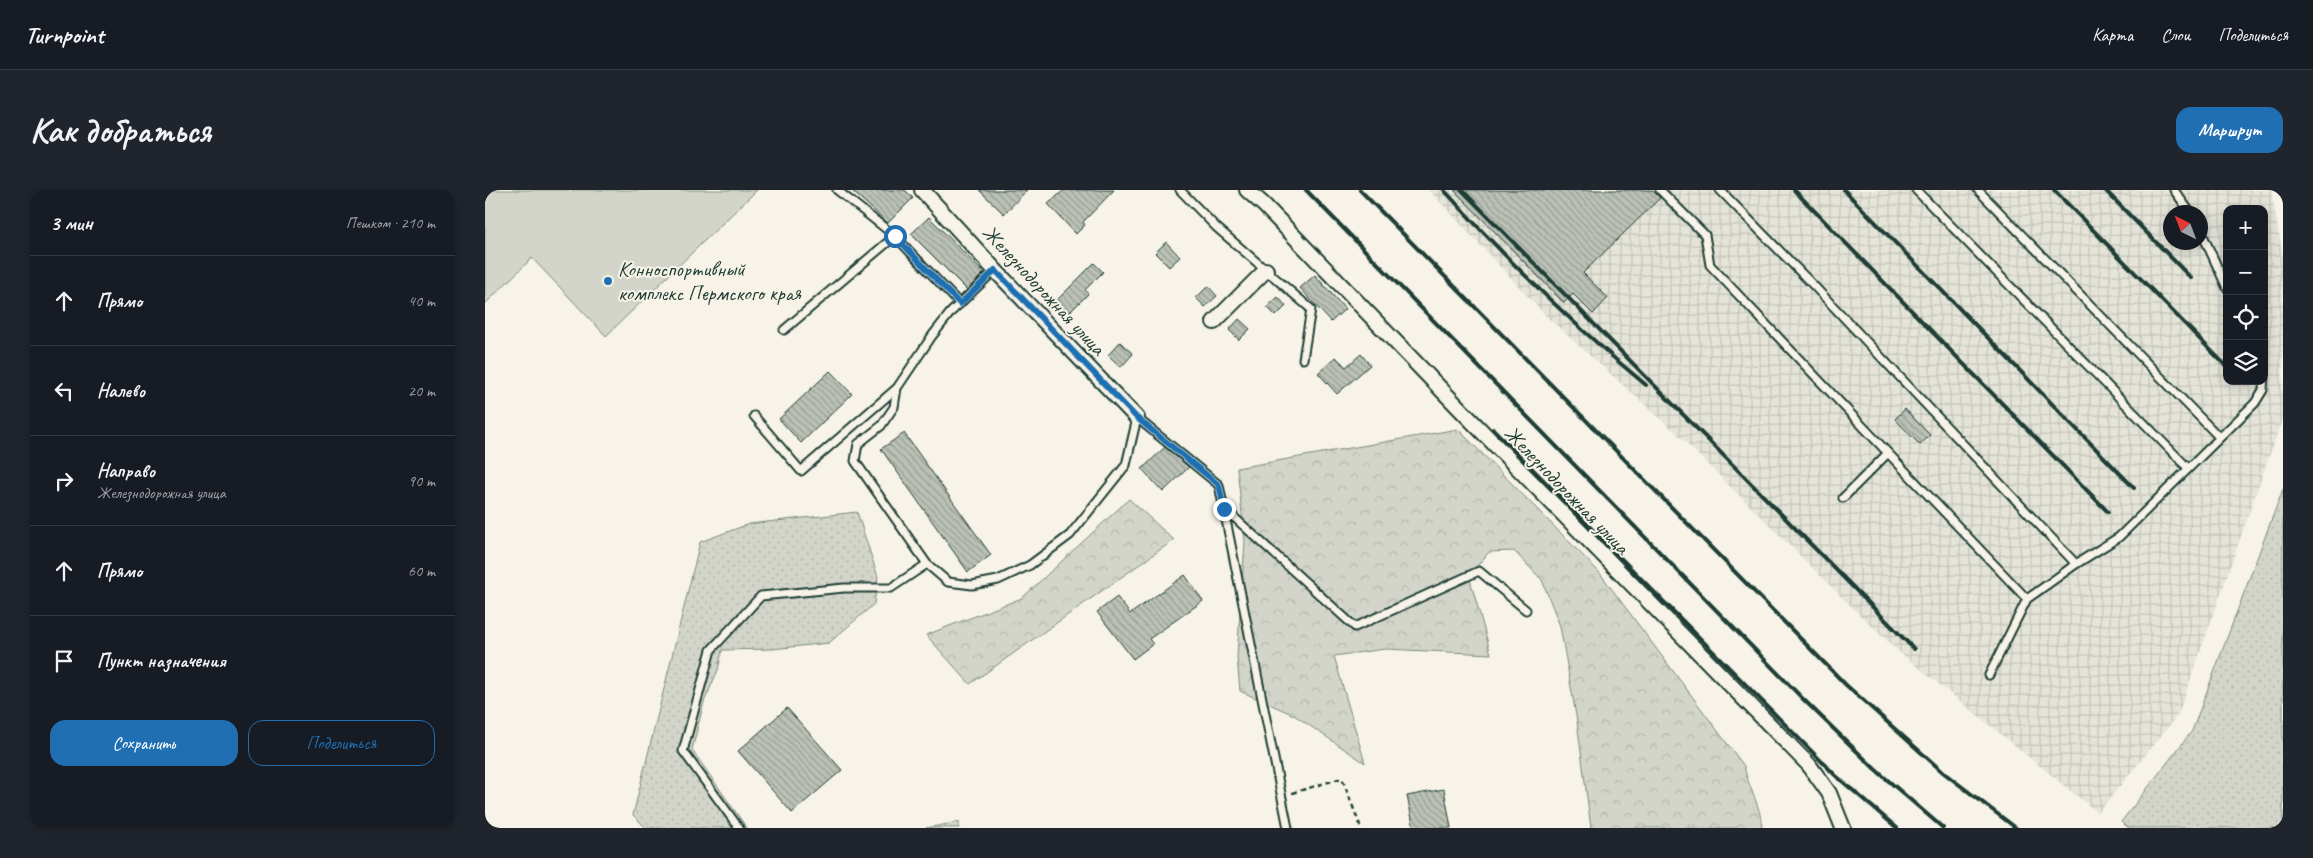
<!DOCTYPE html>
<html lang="ru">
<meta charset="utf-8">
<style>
:root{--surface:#171b24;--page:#20242c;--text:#f1f3f6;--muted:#9ea1a6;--line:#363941;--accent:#1f6fb2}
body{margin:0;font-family:Caveat,sans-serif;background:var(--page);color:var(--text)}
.controls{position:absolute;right:15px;top:15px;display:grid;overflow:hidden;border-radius:10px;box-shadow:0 2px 12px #0003}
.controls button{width:45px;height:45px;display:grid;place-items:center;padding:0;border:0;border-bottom:1px solid var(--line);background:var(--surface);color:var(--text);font:25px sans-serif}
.compass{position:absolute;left:1678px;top:15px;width:45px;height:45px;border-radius:50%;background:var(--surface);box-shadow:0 2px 12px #0003;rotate:318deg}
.stop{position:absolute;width:15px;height:15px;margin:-11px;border:4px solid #1f6fb2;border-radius:50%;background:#fff}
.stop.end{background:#1f6fb2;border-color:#fff;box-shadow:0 1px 5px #0008}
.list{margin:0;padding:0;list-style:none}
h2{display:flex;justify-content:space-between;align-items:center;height:65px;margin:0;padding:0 20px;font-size:21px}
h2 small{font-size:16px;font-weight:400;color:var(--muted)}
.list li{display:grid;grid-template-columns:32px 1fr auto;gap:15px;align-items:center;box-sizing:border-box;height:90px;padding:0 20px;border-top:1px solid var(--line)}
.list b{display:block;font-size:19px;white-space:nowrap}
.list p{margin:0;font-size:16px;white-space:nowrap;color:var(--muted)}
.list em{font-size:16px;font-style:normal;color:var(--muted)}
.actions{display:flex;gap:10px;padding:15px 20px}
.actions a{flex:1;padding:11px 0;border:1px solid var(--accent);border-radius:15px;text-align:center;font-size:18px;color:var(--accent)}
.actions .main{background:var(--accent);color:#fff}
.icon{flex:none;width:28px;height:28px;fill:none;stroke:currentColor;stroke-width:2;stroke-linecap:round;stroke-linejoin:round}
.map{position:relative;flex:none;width:1798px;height:638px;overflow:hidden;border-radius:15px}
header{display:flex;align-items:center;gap:30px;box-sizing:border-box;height:70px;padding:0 25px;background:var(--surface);border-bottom:1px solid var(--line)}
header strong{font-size:24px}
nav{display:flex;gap:28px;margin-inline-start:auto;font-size:18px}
.intro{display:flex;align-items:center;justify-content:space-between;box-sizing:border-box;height:120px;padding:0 30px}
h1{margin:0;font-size:35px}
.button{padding:12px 22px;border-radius:15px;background:var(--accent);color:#fff;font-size:18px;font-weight:700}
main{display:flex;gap:30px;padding:0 30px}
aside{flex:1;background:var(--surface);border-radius:15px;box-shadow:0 2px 12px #0003}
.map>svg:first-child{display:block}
.industrial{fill:url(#industrial-grid);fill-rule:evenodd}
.grass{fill:#d3d5ca;stroke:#79897f}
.forest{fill:url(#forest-crowns);stroke:#79897f}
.garden{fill:url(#garden-dots);stroke:#79897f}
.building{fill:url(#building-back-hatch);stroke:#1f3d34}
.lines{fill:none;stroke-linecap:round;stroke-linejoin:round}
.service-casing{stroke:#1f3d34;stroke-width:11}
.minor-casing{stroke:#1f3d34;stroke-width:18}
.path{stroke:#1f3d34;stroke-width:2.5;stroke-dasharray:5 4;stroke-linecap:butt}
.service{stroke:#f7f3e8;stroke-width:7}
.minor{stroke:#f7f3e8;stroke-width:14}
.rail{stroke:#1f3d34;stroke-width:4}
.route{stroke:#1f6fb2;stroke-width:6}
.poi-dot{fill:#1f6fb2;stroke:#f7f3e8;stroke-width:2}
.labels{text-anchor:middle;stroke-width:4;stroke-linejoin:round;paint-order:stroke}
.poi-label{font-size:21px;fill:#1f3d34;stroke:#f7f3e8;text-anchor:start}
.street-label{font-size:21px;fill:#1f3d34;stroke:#f7f3e8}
</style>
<header>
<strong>Turnpoint</strong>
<nav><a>Карта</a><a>Слои</a><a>Поделиться</a></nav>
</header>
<div class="intro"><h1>Как добраться</h1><a class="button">Маршрут</a></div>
<main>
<aside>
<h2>3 мин<small>Пешком · 210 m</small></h2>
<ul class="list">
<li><svg class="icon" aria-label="ahead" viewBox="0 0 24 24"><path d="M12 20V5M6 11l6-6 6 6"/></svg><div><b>Прямо</b></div><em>40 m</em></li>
<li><svg class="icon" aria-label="left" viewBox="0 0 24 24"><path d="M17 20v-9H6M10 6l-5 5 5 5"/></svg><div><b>Налево</b></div><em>20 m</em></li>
<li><svg class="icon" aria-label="right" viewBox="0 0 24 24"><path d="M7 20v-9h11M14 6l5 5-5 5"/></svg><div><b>Направо</b><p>Железнодорожная улица</p></div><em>90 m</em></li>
<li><svg class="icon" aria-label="ahead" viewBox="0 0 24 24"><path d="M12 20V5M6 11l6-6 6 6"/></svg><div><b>Прямо</b></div><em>60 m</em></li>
<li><svg class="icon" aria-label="arrive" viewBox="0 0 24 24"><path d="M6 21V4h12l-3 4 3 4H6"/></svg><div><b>Пункт назначения</b></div></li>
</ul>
<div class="actions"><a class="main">Сохранить</a><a>Поделиться</a></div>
</aside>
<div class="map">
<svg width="1798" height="638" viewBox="0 0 1798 638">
<defs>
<pattern id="industrial-grid" width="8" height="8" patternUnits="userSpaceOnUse" patternTransform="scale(1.25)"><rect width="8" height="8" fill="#e5e4d9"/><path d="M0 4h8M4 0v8" fill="none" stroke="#c4c4bb"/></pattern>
<pattern id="forest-crowns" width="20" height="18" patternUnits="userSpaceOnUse" patternTransform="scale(1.25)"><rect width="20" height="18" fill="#d3d5ca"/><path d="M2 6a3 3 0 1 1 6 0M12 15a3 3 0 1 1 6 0" fill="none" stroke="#b5b8ae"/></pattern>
<pattern id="garden-dots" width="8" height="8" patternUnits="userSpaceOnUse" patternTransform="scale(1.25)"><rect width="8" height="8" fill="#d3d5ca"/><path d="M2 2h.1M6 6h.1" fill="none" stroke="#b5b8ae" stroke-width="1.8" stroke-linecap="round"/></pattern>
<pattern id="building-back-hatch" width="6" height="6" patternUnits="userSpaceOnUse" patternTransform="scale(1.25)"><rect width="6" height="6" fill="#bbc1b6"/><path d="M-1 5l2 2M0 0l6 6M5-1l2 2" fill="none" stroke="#979e95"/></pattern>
</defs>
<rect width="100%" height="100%" fill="#f7f3e8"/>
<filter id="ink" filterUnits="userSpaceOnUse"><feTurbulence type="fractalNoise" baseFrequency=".02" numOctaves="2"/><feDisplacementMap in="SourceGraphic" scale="10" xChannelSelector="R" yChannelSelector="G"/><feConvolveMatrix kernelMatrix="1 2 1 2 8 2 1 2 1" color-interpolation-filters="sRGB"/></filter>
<g filter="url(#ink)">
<path class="industrial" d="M944,0H1786L1798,67V227L1693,525L1613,623L1414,462L1383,433L1189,241L1062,127ZM1742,19H1779V191H1742ZM1686,22H1716V52H1686Z"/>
<path class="grass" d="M0,0H272L121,146L47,68L0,114Z"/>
<path class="forest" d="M973,239L1114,382L1259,576C1263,598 1276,615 1277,638H1106L1092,531L1075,436L1057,390L1029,361L1004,362L984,386L1006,464L900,459L849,466L880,573L809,525L755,501L752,467L760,351L752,278Z
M644,309L689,350L485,494L441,445L537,408Z
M474,632V638H441Z"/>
<path class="garden" d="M1798,299V638H1644L1636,632L1707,541Z
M372,322L393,387L389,414L344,453L287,459L237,460L233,480L219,512L207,560L262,638H161L148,625L215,352L264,334Z"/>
<path class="building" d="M366,0H420L428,8L403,33Z
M494,0H542L519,24Z
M579,0H629L598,32L600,35L591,44L563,14Z
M969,0H1167L1175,8L1098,83L1123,108L1108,124L1088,104L1079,113Z
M444,27L499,83L482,100L426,44Z
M681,52L695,67L684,77L670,63Z
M609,73L618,82L600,100L603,104L583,124L570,112Z
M830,85L860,119L846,132L815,98Z
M723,96L732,106L720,117L711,108Z
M793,107L801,116L791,126L782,117Z
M754,129L765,139L754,150L744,140Z
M635,152L648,164L636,177L623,165Z
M876,164L885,175L852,204L833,183L851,167L861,177Z
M345,181L367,204L316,253L294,229Z
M1420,219L1445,245L1435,255L1410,229Z
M419,243L506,365L483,382L396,259Z
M680,257L704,277L678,302L657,279Z
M700,385L718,411L664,449L668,454L648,469L612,422L632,407L645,424Z
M302,518L357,580L307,623L253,561Z
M959,599L966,638H929L922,606Z"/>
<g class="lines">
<defs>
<path id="service" d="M352,0L410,46L475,114
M695,0L731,37L826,119L818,169
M1175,0L1220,45L1225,75L1403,263L1358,308
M1235,0L1330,97L1591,374L1542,409L1504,485
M1431,0L1703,278
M1493,0L1734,247
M1689,0L1705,22
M1716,41L1742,98
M510,80L466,122L447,146L412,198L409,217L396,236L373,254L370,271L442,374L463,392L487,395L513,390L545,375L585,345L641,275L652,228L734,295L803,638
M299,140L410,46
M269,226L316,281L412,198
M1403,263L1542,409
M740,319L870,437L994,381L1041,420
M1591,374L1634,347L1770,213L1778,200L1779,185
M254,638L198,561L226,460L276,406L359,398H406L442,374"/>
<path id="minor" d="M437,0L510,80L652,228
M762,0L779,15L976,220L1324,575L1344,603L1358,638
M729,132L781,80"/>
</defs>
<use href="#service" class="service-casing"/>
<use href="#minor" class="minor-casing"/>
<path class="path" d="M807,603L857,588L876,638"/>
<use href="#service" class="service"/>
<use href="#minor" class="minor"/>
<path class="rail" d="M821,0L1318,509L1391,580L1458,638
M875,0L1361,495L1459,583L1531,638
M959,0C1022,70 1088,135 1161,195
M977,0L1429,459
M1309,0L1623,322
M1359,0L1649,298
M1569,0L1742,177
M1620,0L1706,88
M1008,239L1350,585L1412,638"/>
</g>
</g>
<g class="lines" filter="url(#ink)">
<path class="route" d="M410,46L475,114L510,80L652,228L734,295L739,319"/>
</g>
<circle class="poi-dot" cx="123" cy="91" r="5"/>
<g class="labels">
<g class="poi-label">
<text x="133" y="86">Конноспортивный<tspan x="133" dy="24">комплекс Пермского края</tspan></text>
</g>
<g class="street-label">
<text transform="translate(559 100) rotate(47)" y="7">Железнодорожная улица</text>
<text transform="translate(1082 300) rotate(46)" y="7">Железнодорожная улица</text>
</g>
</g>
</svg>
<div class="controls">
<button>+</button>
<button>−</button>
<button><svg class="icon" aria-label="locate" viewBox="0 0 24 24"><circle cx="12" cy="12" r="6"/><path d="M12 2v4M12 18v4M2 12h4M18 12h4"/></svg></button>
<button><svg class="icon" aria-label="layers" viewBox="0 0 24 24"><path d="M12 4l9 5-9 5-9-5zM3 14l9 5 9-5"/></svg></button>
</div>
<svg class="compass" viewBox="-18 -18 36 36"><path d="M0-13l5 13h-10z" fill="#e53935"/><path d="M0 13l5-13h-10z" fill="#9ea1a6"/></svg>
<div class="stop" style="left:410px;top:46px"></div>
<div class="stop end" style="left:739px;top:319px"></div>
</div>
</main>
